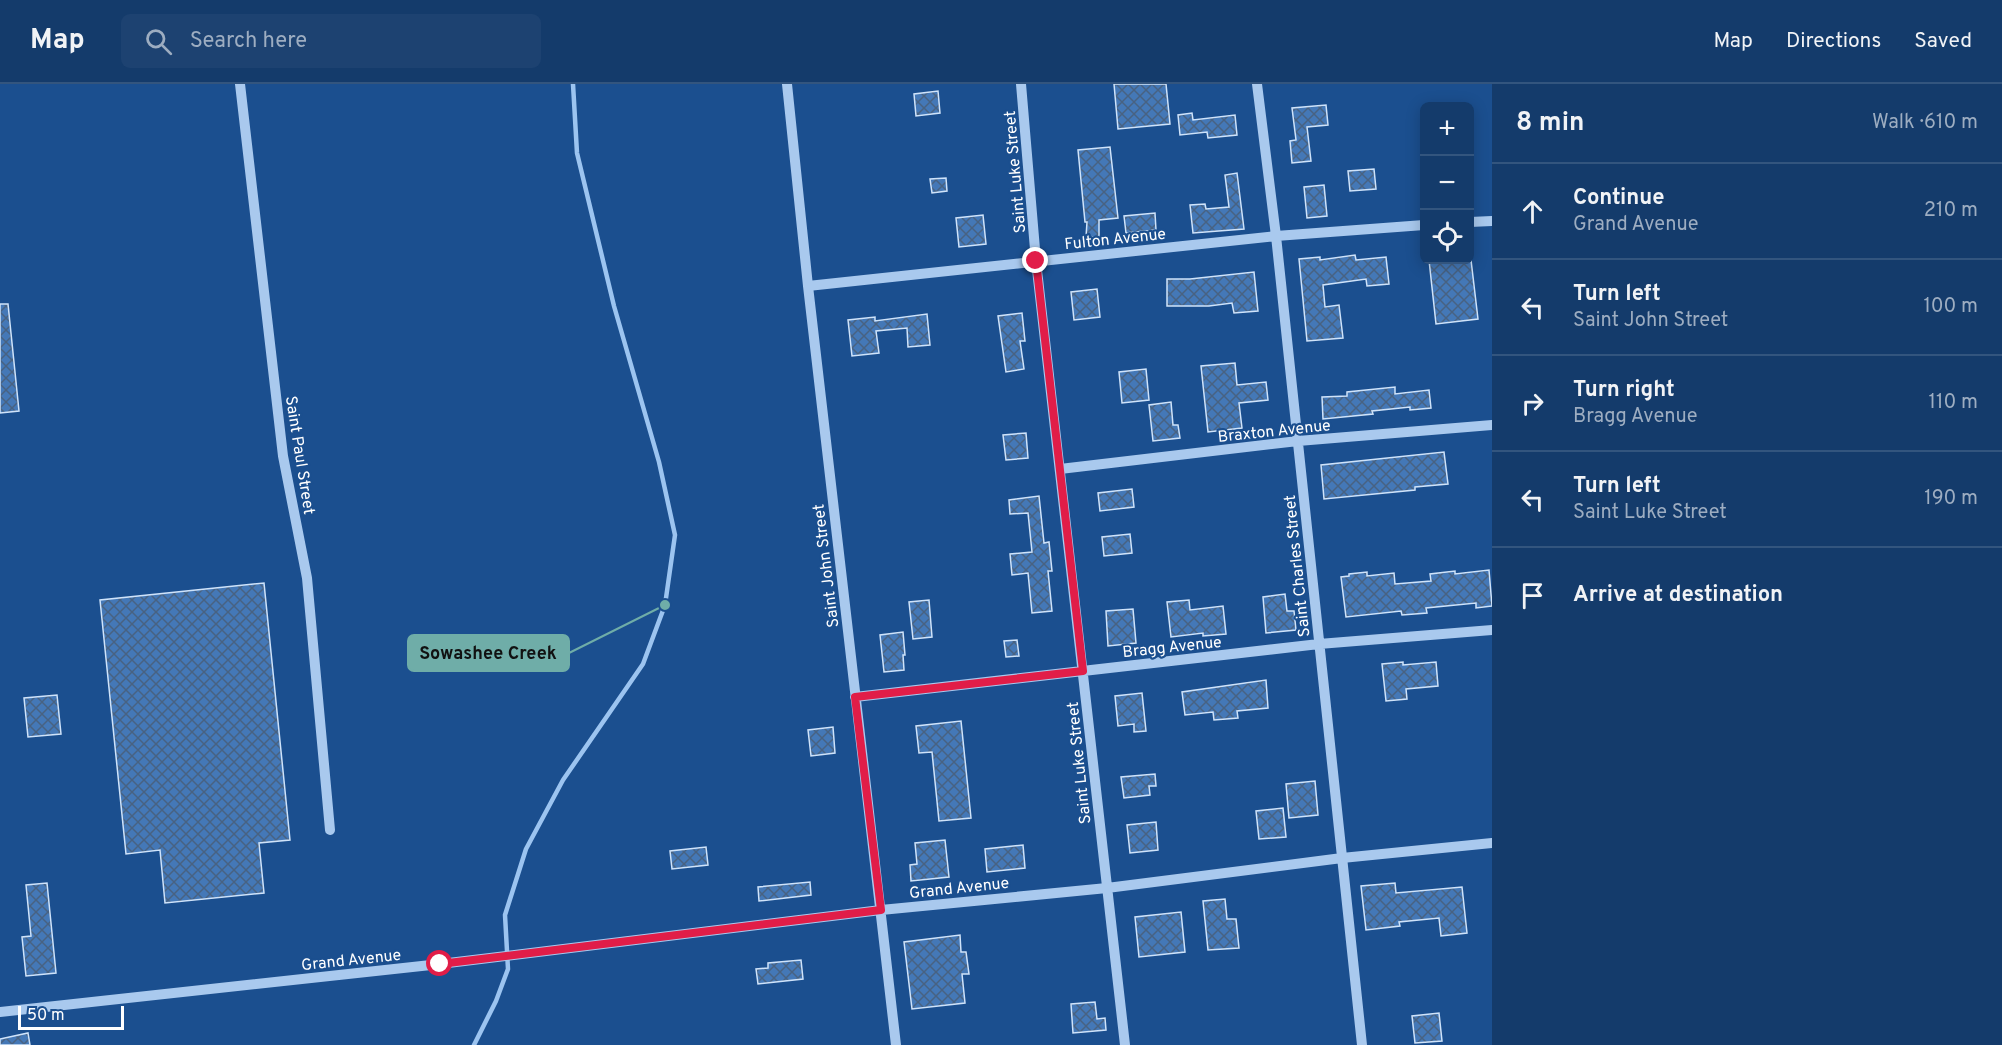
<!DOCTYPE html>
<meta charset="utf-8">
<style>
:root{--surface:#143b6b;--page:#1d4271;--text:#f1f3f6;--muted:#9dadc1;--line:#33557e}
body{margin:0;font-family:Overpass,sans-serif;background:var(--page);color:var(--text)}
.controls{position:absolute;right:18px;top:18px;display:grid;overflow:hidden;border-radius:9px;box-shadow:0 3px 15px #0003}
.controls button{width:54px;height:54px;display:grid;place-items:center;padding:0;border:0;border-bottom:2px solid var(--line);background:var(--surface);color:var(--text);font:30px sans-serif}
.scale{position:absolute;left:18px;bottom:15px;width:106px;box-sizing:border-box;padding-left:6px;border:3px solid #fff;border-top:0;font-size:16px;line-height:21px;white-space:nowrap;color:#fff;-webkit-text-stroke:4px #1b4f8f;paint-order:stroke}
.stop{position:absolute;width:18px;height:18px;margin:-14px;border:4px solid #e11d48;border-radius:50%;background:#fff}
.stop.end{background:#e11d48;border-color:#fff;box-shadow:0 2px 6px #0008}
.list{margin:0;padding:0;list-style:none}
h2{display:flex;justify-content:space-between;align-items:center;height:78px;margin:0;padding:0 24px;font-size:26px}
h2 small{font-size:20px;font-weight:400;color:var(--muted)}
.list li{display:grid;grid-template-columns:39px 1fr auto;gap:18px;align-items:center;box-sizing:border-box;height:96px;padding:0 24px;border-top:2px solid var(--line)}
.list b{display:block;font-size:22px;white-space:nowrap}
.list p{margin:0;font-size:20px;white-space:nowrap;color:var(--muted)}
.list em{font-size:20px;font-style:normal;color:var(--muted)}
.icon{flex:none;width:33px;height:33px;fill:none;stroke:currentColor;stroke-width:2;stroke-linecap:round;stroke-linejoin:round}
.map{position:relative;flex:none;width:1492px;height:961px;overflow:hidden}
header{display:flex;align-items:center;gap:36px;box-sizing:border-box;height:84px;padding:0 30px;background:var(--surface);border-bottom:2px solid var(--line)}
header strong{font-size:28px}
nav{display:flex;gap:33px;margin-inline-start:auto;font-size:21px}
.search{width:420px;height:54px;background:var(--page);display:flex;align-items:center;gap:15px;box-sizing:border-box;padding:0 21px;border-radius:9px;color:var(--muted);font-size:22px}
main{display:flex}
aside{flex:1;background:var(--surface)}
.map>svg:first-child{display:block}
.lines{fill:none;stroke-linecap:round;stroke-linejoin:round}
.stream{stroke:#9cc4f0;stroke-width:4.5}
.building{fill:url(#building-cross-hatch);stroke:#cfe3fa;stroke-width:1.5}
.minor{stroke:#a9c9ee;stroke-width:10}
.route{stroke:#e11d48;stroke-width:8}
.labels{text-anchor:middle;stroke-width:4.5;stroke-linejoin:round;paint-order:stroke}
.street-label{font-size:16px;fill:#fff;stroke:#1b4f8f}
.leader{fill:none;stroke:#6fada8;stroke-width:2}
.callout-dot{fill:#6fada8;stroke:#1b4f8f;stroke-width:2}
.callout{fill:#6fada8;stroke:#6fada8;stroke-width:2}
.callout-label{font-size:18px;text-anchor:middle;font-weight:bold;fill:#111}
</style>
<header>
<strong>Map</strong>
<div class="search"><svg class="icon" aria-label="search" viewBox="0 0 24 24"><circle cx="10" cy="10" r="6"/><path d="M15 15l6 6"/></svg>Search here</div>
<nav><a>Map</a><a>Directions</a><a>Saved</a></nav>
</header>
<main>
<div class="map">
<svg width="1492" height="961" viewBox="0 0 1492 961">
<defs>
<pattern id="building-cross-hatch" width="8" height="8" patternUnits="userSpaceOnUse" patternTransform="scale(1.5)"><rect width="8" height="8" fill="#4478b7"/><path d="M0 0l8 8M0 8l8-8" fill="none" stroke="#486282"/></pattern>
</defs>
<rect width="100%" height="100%" fill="#1b4f8f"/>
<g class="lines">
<path class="stream" d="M474,961L496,917L508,885L505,831L526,765L563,696L643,580L665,521L675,451L659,378L614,222L577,69L573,0"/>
</g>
<path class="building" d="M1114,0H1166L1170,40L1118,45Z
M938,7L940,29L916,32L914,10Z
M1326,21L1328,41L1307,43L1311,77L1292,79L1290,57L1296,56L1292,24Z
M1192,29L1193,36L1235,31L1237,51L1208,54L1207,48L1180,51L1178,31Z
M1110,63L1118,134L1099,136V153H1086L1087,138H1085L1078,66Z
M1374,85L1376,105L1350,107L1348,87Z
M1237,89L1244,145L1193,149L1190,121L1205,120L1206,125L1229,123L1225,91Z
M946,94L947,107L932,109L930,95Z
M1324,101L1327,132L1307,134L1304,103Z
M1155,129L1156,146L1126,149L1124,132Z
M983,131L986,160L959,163L956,134Z
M1355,171L1356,176L1386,173L1389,200L1367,202L1366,195L1323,201L1325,223L1339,221L1343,254L1307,257L1299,175L1320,173V176Z
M1429,176H1471L1478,235L1436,240Z
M1254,188L1258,227L1234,229L1232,219L1209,222H1167V195H1190Z
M1097,205L1100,233L1074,236L1071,208Z
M0,220H8L19,327L0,329Z
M1022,229L1025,257H1020L1024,285L1006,288L998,232Z
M927,230L930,261L908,263L907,244L876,247L879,269L852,272L848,236L875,233V237Z
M1235,279L1237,301L1266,298L1268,316L1239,319L1242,344L1208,348L1201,282Z
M1146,285L1149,316L1122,319L1119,288Z
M1395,303V310L1429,306L1431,324L1410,326V323L1372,327L1373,330L1323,335L1322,313L1347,312V308Z
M1171,318L1173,341H1178L1180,354L1153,357L1149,321Z
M1026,349L1028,374L1006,376L1003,351Z
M1444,368L1448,400L1415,403V406L1324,415L1321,381Z
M1132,405L1134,423L1100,427L1098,409Z
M1039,412L1044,459L1049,458L1052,487H1048L1052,527L1032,529L1028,489L1012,491L1010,470L1032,468L1028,429L1010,430L1009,416Z
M1130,450L1132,469L1104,472L1102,453Z
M1489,486L1492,522L1476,524V519L1426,524L1427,529L1402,531L1401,527L1346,533L1341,493L1349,492V490L1367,488V492L1394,489L1395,500L1431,497L1430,490L1455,487V490Z
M264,499L290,756L259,759L264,809L165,819L160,766L126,770L100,516Z
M1285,510L1287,527H1294L1296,546L1266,549L1263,513Z
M929,516L932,553L913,555L909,518Z
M1189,516L1190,526L1223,522L1226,550L1203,552V549L1171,553L1167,518Z
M1133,525L1136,559L1108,562L1106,527Z
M903,548L905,571H903L904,586L884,588L880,551Z
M1017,556L1019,572L1006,573L1004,557Z
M1403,578V581L1436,578L1438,602L1406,605L1407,615L1386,617L1382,580Z
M1266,596L1268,624L1237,627L1238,634L1214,636L1213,628L1185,631L1182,608Z
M1142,609L1146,647L1134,648V640L1118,642L1115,612Z
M57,611L61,650L28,653L24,614Z
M961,637L971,734L939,737L932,668L919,669L916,642Z
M833,643L835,669L811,672L808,646Z
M1155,690L1156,702H1149L1150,711L1124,714L1121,693Z
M1315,697L1318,731L1289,734L1286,700Z
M1283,724L1286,753L1259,755L1256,727Z
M1156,738L1158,766L1130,769L1127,741Z
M945,756L949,793L911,797L910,781L917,780L915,759Z
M1023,761L1025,784L987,788L985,765Z
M706,763L708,781L672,785L670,767Z
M810,798L811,811L759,817L758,803Z
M47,799L56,889L26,892L22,853L31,852L26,801Z
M1395,799L1396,809L1462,803L1467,849L1441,852L1439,834L1399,838L1400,842L1366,846L1361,802Z
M1225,815L1227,835H1236L1239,864L1208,866L1203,817Z
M1181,828L1185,868L1139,873L1135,833Z
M960,851L961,868H966L969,890H962L965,919L912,925L904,858Z
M801,876L803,895L758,900L756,885L768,884V879Z
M1095,918L1097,935L1105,934L1106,946L1073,949L1071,920Z
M1439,929L1442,957L1415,959L1412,932Z
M28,949L30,961H0V955Z"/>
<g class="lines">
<path class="minor" d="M240,0L283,372L307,494L330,746
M787,0L808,202L896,961
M1021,0L1036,177L1125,961
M1257,0L1276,152L1362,961
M1470,138L1492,137
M808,202L1276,152L1424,141
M1060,385L1298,357L1492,341
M855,613L1319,560L1492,546
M0,928L440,880L881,826L1107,804L1342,774L1492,759"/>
</g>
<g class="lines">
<path class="route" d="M440,880L881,826L855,613L1083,587L1036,177"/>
</g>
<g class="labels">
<g class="street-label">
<text transform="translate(1014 88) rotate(-95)" y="6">Saint Luke Street</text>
<text transform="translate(1115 154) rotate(-6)" y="6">Fulton Avenue</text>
<text transform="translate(1274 346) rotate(-6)" y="6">Braxton Avenue</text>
<text transform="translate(301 371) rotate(81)" y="6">Saint Paul Street</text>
<text transform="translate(825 482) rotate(-97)" y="6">Saint John Street</text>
<text transform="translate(1296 482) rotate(-96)" y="6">Saint Charles Street</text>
<text transform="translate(1172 562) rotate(-6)" y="6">Bragg Avenue</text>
<text transform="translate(1078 679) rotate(-96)" y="6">Saint Luke Street</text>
<text transform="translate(959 803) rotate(-6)" y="6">Grand Avenue</text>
<text transform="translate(351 875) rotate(-6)" y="6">Grand Avenue</text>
</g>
</g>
<path class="leader" d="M665 521L569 569"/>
<circle class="callout-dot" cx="665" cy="521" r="6"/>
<rect class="callout" x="408" y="551" width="161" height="36" rx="6"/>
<g class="callout-label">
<text x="488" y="575">Sowashee Creek</text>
</g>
</svg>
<div class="controls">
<button>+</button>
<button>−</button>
<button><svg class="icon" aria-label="locate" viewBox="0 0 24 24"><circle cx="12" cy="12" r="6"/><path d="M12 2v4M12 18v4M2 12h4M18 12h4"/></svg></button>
</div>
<div class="scale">50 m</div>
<div class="stop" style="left:440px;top:880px"></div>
<div class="stop end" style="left:1036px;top:177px"></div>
</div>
<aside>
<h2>8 min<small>Walk · 610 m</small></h2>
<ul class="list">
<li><svg class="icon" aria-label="ahead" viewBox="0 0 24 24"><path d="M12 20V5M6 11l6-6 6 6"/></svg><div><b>Continue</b><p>Grand Avenue</p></div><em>210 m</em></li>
<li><svg class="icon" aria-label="left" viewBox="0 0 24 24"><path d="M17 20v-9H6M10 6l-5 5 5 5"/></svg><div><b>Turn left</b><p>Saint John Street</p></div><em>100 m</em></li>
<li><svg class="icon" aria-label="right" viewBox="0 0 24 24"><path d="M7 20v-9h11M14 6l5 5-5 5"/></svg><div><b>Turn right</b><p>Bragg Avenue</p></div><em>110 m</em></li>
<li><svg class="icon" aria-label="left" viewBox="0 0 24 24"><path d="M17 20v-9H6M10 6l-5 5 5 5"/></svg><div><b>Turn left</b><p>Saint Luke Street</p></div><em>190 m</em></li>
<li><svg class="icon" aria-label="arrive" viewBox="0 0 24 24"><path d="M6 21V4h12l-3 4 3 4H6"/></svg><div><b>Arrive at destination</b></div></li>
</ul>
</aside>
</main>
